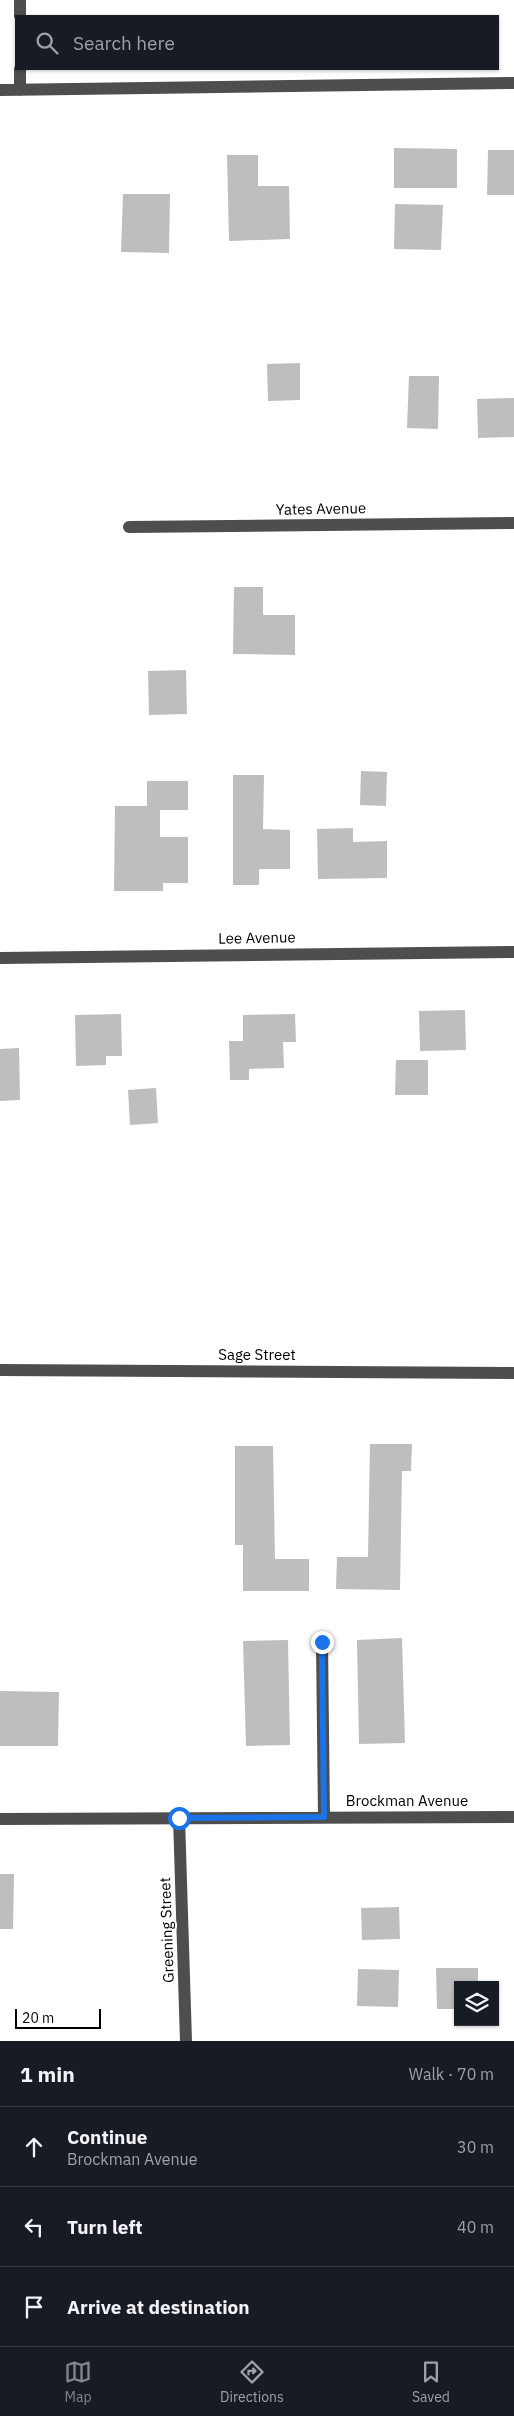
<!DOCTYPE html>
<meta charset="utf-8">
<style>
:root{--surface:#171b24;--page:#20242c;--text:#f1f3f6;--muted:#9ea1a6;--line:#363941;--accent:#858687}
body{margin:0;font-family:"IBM Plex Sans",sans-serif;background:var(--page);color:var(--text)}
.controls{position:absolute;right:15px;bottom:15px;display:grid;overflow:hidden;border-radius:0px;box-shadow:0 1px 4px #0004}
.controls button{width:45px;height:45px;display:grid;place-items:center;padding:0;border:0;border-bottom:1px solid var(--line);background:var(--surface);color:var(--text);font:25px sans-serif}
.scale{position:absolute;left:15px;bottom:12px;width:86px;box-sizing:border-box;padding-left:5px;border:2px solid #000;border-top:0;font-size:14px;line-height:18px;white-space:nowrap;color:#000;-webkit-text-stroke:4px #fff;paint-order:stroke}
.stop{position:absolute;width:15px;height:15px;margin:-11px;border:4px solid #1a73e8;border-radius:50%;background:#fff}
.stop.end{background:#1a73e8;border-color:#fff;box-shadow:0 1px 5px #0008}
.list{margin:0;padding:0;list-style:none}
h2{display:flex;justify-content:space-between;align-items:center;height:65px;margin:0;padding:0 20px;font-size:21px}
h2 small{font-size:16px;font-weight:400;color:var(--muted)}
.list li{display:grid;grid-template-columns:32px 1fr auto;gap:15px;align-items:center;box-sizing:border-box;height:80px;padding:0 20px;border-top:1px solid var(--line)}
.list b{display:block;font-size:19px;white-space:nowrap}
.list p{margin:0;font-size:16px;white-space:nowrap;color:var(--muted)}
.list em{font-size:16px;font-style:normal;color:var(--muted)}
.icon{flex:none;width:28px;height:28px;fill:none;stroke:currentColor;stroke-width:2;stroke-linecap:round;stroke-linejoin:round}
.map{position:relative;flex:none;width:514px;height:2041px;overflow:hidden}
.search{position:absolute;background:var(--surface);box-shadow:0 1px 4px #0004;left:15px;right:15px;top:15px;height:55px;display:flex;align-items:center;gap:12px;box-sizing:border-box;padding:0 18px;border-radius:0px;color:var(--muted);font-size:19px}
.sheet{height:305px;background:var(--surface)}
nav{display:flex;justify-content:space-around;align-items:center;box-sizing:border-box;height:70px;border-top:1px solid var(--line);background:var(--surface);font-size:14px;color:var(--muted)}
nav a{display:grid;justify-items:center;gap:2px}
nav .on{color:var(--accent)}
.map>svg:first-child{display:block}
.building{fill:#bebebe}
.lines{fill:none;stroke-linecap:round;stroke-linejoin:round}
.minor{stroke:#4e4e4e;stroke-width:12}
.route{stroke:#1a73e8;stroke-width:6}
.labels{text-anchor:middle;stroke-width:4;stroke-linejoin:round;paint-order:stroke}
.street-label{font-size:15px;fill:#000;stroke:#fff}
</style>
<div class="map">
<svg width="514" height="2041" viewBox="0 0 514 2041">
<rect width="100%" height="100%" fill="#fff"/>
<path class="building" d="M394,148L457,149V188H394Z
M488,150H514V195H487Z
M227,155H258V186H289L290,239L229,241Z
M123,194H170L169,253L121,252Z
M395,204L443,205L441,250L394,249Z
M300,363V400L268,401L267,364Z
M409,376H439L438,429L407,428Z
M514,398V437L478,438L477,399Z
M234,587H263V615H295V655L233,654Z
M186,670L187,714L149,715L148,671Z
M361,771L387,772L386,806L360,805Z
M233,775H264L263,829L290,830V869H259V885H233Z
M147,781H188V810H160V837H188V883H163V891H114L115,806H147Z
M353,828V842L387,841V878L318,879L317,829Z
M465,1010L466,1050L420,1051L419,1011Z
M121,1014L122,1056H106V1065L76,1066L75,1015Z
M295,1014L296,1042H283L284,1068L249,1069V1080H230L229,1041H243V1015Z
M19,1048L20,1100L0,1101V1049Z
M396,1060H428V1095H395Z
M156,1088L158,1123L130,1125L128,1090Z
M370,1444H412L411,1471H402L400,1590L336,1589L337,1557H368Z
M235,1446H273L275,1559H309V1591H243V1545H235Z
M402,1638L405,1743L359,1744L357,1640Z
M288,1640L290,1745L246,1746L243,1641Z
M0,1691L59,1692L58,1746H0Z
M0,1874H14L13,1929H0Z
M399,1907L400,1939L362,1940L361,1908Z
M436,1968H478V1985H458V2009H437Z
M358,1969L399,1970L398,2007L357,2006Z"/>
<g class="lines">
<path class="minor" d="M20,0V16
M20,69V90
M0,90L514,83
M129,527L514,523
M0,958L514,952
M0,1370L514,1373
M322,1642L324,1817
M179,1818L186,2041
M0,1819L514,1817"/>
</g>
<g class="lines">
<path class="route" d="M179,1818L324,1817L322,1642"/>
</g>
<g class="labels">
<g class="street-label">
<text transform="translate(321 509) rotate(-1)" y="5">Yates Avenue</text>
<text transform="translate(257 938) rotate(-1)" y="5">Lee Avenue</text>
<text x="257" y="1360">Sage Street</text>
<text x="407" y="1806">Brockman Avenue</text>
<text transform="translate(167 1930) rotate(-92)" y="5">Greening Street</text>
</g>
</g>
</svg>
<div class="controls">
<button><svg class="icon" aria-label="layers" viewBox="0 0 24 24"><path d="M12 4l9 5-9 5-9-5zM3 14l9 5 9-5"/></svg></button>
</div>
<div class="scale">20 m</div>
<div class="stop" style="left:179px;top:1818px"></div>
<div class="stop end" style="left:322px;top:1642px"></div>
<div class="search"><svg class="icon" aria-label="search" viewBox="0 0 24 24"><circle cx="10" cy="10" r="6"/><path d="M15 15l6 6"/></svg>Search here</div>
</div>
<section class="sheet">
<h2>1 min<small>Walk · 70 m</small></h2>
<ul class="list">
<li><svg class="icon" aria-label="ahead" viewBox="0 0 24 24"><path d="M12 20V5M6 11l6-6 6 6"/></svg><div><b>Continue</b><p>Brockman Avenue</p></div><em>30 m</em></li>
<li><svg class="icon" aria-label="left" viewBox="0 0 24 24"><path d="M17 20v-9H6M10 6l-5 5 5 5"/></svg><div><b>Turn left</b></div><em>40 m</em></li>
<li><svg class="icon" aria-label="arrive" viewBox="0 0 24 24"><path d="M6 21V4h12l-3 4 3 4H6"/></svg><div><b>Arrive at destination</b></div></li>
</ul>
</section>
<nav>
<a class="on"><svg class="icon" aria-label="map" viewBox="0 0 24 24"><path d="M3 6l6-2 6 2 6-2v14l-6 2-6-2-6 2zM9 4v14M15 6v14"/></svg>Map</a>
<a><svg class="icon" aria-label="directions" viewBox="0 0 24 24"><path d="M12 3l9 9-9 9-9-9zM9 14v-3h6M13 9l2 2-2 2"/></svg>Directions</a>
<a><svg class="icon" aria-label="saved" viewBox="0 0 24 24"><path d="M7 4h10v16l-5-4-5 4z"/></svg>Saved</a>
</nav>
